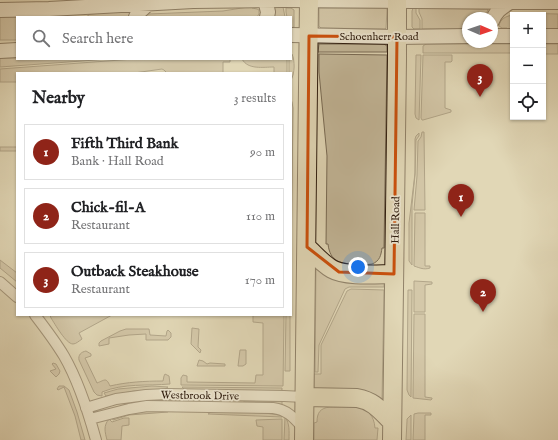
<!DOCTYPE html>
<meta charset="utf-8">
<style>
:root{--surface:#fff;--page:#f2f2f2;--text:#202124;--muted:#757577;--line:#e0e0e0;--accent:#8f2418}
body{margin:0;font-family:"IM FELL English",serif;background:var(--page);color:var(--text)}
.controls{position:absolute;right:12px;top:12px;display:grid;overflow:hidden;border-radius:0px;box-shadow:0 1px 3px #0004}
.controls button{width:36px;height:36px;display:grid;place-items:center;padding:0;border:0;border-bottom:1px solid var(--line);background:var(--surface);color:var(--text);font:20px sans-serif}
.compass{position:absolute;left:462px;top:12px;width:36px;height:36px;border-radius:50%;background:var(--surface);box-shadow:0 1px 3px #0004;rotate:92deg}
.you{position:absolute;left:358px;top:267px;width:14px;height:14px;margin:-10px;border:3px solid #fff;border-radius:50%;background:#1a73e8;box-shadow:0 0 0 6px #1a73e833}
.badge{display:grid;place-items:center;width:26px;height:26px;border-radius:50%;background:var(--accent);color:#fff;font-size:13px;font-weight:700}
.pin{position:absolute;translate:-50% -33px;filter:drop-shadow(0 1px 2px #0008)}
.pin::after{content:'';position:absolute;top:21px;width:14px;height:12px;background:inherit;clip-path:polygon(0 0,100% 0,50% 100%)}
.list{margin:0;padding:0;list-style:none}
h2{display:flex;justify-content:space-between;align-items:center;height:52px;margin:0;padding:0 16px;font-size:17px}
h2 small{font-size:13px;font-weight:400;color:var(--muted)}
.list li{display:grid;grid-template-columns:26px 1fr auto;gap:12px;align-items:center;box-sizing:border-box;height:56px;margin:0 8px 8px;padding:0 8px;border:1px solid var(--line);border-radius:0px}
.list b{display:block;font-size:15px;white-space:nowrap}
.list p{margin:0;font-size:13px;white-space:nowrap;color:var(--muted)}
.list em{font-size:13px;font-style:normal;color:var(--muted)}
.icon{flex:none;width:22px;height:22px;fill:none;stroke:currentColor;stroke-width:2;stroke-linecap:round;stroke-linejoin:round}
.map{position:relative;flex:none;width:558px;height:440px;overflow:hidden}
.search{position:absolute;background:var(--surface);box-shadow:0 1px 3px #0004;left:16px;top:16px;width:276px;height:44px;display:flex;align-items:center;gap:10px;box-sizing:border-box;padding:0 14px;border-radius:0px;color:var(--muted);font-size:15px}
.panel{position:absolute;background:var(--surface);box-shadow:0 1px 3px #0004;left:16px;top:72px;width:276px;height:244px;border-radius:0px}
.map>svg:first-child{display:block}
.green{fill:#c3b799;stroke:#786a54}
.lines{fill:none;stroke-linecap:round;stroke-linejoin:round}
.street-casing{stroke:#5b4b38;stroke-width:12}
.secondary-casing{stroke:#2e1c0e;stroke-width:16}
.highway-casing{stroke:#2e1c0e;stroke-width:20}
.street{stroke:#ece5d0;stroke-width:10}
.secondary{stroke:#ece5d0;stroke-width:14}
.highway{stroke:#e1d7b6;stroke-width:18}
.marked{fill:none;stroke:#cc500c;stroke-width:3;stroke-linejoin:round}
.labels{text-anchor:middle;stroke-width:3.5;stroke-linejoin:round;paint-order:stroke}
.street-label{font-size:11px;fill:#2e1c0e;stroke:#ece5d0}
</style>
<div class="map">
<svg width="558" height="440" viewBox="0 0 558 440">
<rect width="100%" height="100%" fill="#e1d7b6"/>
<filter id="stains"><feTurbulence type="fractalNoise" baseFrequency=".005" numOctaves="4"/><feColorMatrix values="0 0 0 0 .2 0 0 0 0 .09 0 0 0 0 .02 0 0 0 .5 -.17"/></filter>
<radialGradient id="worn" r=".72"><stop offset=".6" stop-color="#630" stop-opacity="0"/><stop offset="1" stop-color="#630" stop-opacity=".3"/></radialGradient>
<path class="green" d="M248,7H252V8L257,9L259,10V14L257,17H143L148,14L223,11Z
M275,7H283L285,17H274Z
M286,8H291L294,10V27L291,28V17H287L286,12Z
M319,8H385L387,9V10L386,28L385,29L321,28L319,26Z
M413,8H416V13L420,20V29H414L412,27V11Z
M419,8L487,9H488L485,18H468V29H422V19L419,12Z
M129,11L130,12L129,17H88V15L90,14Z
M513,13L558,14V30H543V15H513V30L507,29V28H502L499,26C500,19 506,16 513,15Z
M65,15L71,17H17V40H0V17Z
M319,44H384L387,46V52H318Z
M426,44H513V53H423V46Z
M543,44H558V54H543Z
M291,54H292C295,61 295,73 291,80V73H289V59H291Z
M319,54L387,55L384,248H382C381,255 380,261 372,264C367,265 362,264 356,264C341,264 330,262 328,244H326L327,156L319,72Z
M416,55H421L419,120L416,118L415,114Z
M423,55H452V61L451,62H445V108L451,110V112L423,120H422L421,118Z
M0,58H17V59H109L0,67Z
M134,59H230V62H223V73H167L164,70L162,69L134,73H17V82H0V69Z
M242,59H287V73H274V67C263,67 248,70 242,59Z
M291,100L292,102L293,108L291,272Z
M422,132H424L425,210H414L417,176L418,141L421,137Z
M419,133V136L416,140L415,175L412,205V265L409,261V223L415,173V139L416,136Z
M0,147H17V151H0Z
M415,213H425V266H430V268C424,270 420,268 414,266Z
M0,260L17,273V282L0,268Z
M316,264L384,281V287H349L345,289L319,345L318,372H315Z
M414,281L432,282V284L425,285V312H414Z
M351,289L384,290L382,401L314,390V374H321V345L347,291Z
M408,290H412L411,397L409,395L407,390Z
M414,314H425V397L432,398V399L431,400L413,398Z
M50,315H112L79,333L82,339C79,341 76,344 73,344C66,344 55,324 51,318Z
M253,315H284L283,386L181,385V378L183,375L187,376V382L255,383L256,375H263V323L253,322Z
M286,315H290V371H285Z
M192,328L199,329L198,347L201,350L200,353L191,344Z
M126,329H149L150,335L166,336L167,331L168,330L171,333V337L168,340H146V334L129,335L109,338V344L99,346V343L101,341L120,331Z
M240,350H246V364L243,366H238Z
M86,351L91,354V356L85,358L97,383C105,380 106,377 110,386C127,382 145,381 163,381L164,376L165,374L169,376L170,384C147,386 124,383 102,392V396L97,395L94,392L79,360C78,355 81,352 86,351Z
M199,360L203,361L207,364L210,363L225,364V366H197Z
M53,363L56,364L60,371L59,374L56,377L50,371L56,369L52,364Z
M59,386H64L69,390L77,412L85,440H81L75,416L64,387L58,390L57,389Z
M152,386L168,387L164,390L134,391L107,396H106L104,393L118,389Z
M182,387L282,388V390L279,391L185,390Z
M244,401H282V405L244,403Z
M330,407C349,407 373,402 375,428H378L377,440H314V423L317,422C317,413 320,408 330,407Z
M166,410L168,412L129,415L113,420L112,417L143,411Z
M213,411L264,413L280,415L282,417L208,414Z
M418,413H431V415H425V440H413L414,414Z
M411,415V440H406L407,421V419Z
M285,417C290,424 289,431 289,440H284Z
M124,418H129V425L122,426L121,440H107C105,432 103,426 109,419L112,422Z
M282,419V440H263V427L257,426L256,420Z"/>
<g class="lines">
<defs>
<path id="street" d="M0,282L17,297
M35,315C45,328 55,341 64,356C79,382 88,411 96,440
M86,408L116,399L146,395L167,394L284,396L304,397
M90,419L129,409L147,406L273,408C288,410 294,418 304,429"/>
<path id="secondary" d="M265,0L268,12L267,17
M285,0L558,2
M0,10L49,9L193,1L284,0
M136,17L138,13L149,3
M492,21C496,11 501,8 510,2
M291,35L397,37L468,36
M492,36H513
M543,36H558
M0,51L17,50"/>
<path id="highway" d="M307,247C315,255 323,264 332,269C346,277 378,274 394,274
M304,397L357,398C374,401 380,410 392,422
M304,440L309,0
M392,440L397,59V0"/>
</defs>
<use href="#street" class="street-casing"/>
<use href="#secondary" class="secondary-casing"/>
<use href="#highway" class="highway-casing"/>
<use href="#street" class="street"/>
<use href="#secondary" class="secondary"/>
<use href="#highway" class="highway"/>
</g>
<path d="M0 0H558V440H0ZM309,36L397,37L394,274L339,272L307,247Z" fill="#e1d7b6" fill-opacity=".55" fill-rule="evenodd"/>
<path class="marked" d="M309,36L397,37L394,274L339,272L307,247Z"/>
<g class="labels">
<g class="street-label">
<text x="379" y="40">Schoenherr Road</text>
<text transform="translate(395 220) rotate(-89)" y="4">Hall Road</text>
<text transform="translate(200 395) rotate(1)" y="4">Westbrook Drive</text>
</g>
</g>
<rect width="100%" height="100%" filter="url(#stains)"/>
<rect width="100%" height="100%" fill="url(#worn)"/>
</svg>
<div class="controls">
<button>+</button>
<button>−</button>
<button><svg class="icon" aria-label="locate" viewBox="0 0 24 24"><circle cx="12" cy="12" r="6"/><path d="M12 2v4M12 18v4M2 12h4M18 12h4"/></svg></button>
</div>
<svg class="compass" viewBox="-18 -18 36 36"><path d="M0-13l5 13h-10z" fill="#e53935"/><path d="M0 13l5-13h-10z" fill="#757577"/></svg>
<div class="you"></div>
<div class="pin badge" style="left:461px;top:217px">1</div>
<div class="pin badge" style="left:483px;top:312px">2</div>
<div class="pin badge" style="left:480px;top:97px">3</div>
<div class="search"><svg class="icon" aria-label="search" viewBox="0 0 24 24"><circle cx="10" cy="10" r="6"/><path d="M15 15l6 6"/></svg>Search here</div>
<section class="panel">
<h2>Nearby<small>3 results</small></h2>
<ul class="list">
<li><span class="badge">1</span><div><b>Fifth Third Bank</b><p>Bank · Hall Road</p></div><em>90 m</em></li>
<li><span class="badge">2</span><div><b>Chick-fil-A</b><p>Restaurant</p></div><em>110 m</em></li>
<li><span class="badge">3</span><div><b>Outback Steakhouse</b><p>Restaurant</p></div><em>170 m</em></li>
</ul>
</section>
</div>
